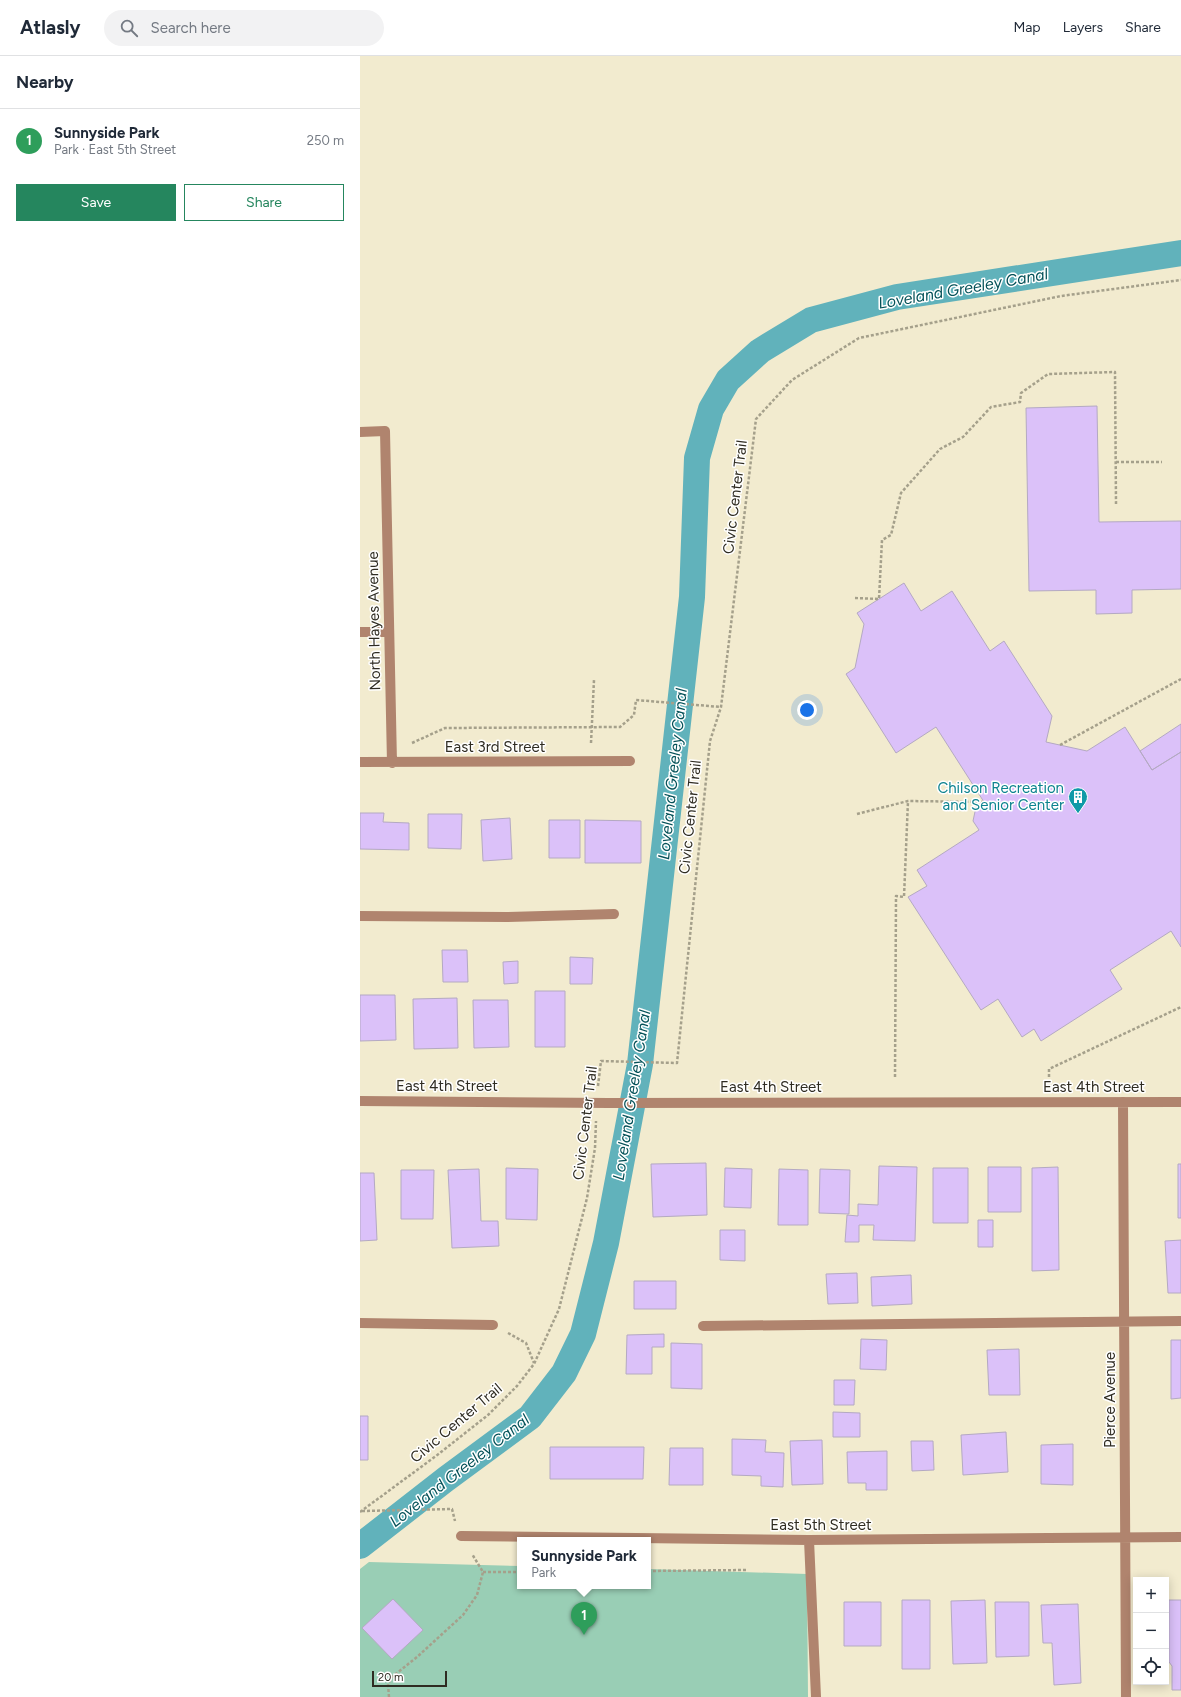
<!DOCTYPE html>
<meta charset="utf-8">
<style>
:root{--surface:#fff;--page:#f2f2f3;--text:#1f2937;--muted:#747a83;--line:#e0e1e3;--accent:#25865e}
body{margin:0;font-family:Figtree,sans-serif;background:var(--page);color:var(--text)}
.controls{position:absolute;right:12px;bottom:12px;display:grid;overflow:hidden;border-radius:0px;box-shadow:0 2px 10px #0003}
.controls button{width:36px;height:36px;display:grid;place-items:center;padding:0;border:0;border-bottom:1px solid var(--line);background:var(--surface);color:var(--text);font:20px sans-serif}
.scale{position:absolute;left:12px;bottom:10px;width:75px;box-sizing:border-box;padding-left:4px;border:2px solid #2f2c22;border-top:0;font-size:11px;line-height:14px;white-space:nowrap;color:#2f2c22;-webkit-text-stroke:3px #fff;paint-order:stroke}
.you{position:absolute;left:447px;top:654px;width:14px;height:14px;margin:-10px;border:3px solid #fff;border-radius:50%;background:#1a73e8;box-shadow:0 0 0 6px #1a73e833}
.badge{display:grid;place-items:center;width:26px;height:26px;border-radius:50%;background:var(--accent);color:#fff;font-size:13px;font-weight:700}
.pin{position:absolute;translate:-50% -33px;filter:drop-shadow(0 1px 2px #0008)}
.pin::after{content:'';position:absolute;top:21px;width:14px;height:12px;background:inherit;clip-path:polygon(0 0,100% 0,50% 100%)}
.popup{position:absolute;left:157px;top:1481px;width:134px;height:52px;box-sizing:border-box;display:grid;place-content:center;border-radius:0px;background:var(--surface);filter:drop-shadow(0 1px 3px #0005);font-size:13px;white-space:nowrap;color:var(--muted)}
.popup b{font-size:15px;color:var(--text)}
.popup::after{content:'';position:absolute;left:50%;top:100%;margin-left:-8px;border:8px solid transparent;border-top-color:var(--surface)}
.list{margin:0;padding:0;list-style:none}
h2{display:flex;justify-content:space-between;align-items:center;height:52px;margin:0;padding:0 16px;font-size:17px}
h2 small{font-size:13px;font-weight:400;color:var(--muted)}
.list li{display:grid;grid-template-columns:26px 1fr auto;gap:12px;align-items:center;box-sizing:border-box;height:64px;padding:0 16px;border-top:1px solid var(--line)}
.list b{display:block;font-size:15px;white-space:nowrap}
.list p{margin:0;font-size:13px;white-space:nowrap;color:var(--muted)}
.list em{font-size:13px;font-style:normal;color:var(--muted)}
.actions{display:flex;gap:8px;padding:12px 16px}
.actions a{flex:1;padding:9px 0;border:1px solid var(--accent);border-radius:0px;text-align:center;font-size:14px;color:var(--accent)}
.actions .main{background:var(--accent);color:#fff}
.icon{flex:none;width:22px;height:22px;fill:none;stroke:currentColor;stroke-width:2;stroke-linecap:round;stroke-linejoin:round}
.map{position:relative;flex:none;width:821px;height:1641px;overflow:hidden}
header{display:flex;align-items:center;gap:24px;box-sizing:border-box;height:56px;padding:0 20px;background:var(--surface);border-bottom:1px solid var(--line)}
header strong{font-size:19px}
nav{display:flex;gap:22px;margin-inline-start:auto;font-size:14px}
.search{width:280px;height:36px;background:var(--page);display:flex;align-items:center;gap:10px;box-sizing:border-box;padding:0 14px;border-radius:22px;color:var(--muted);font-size:15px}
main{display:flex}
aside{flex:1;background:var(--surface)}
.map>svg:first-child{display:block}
.green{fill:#99ceb5}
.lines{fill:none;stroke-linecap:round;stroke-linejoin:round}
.canal{stroke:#61b2bb;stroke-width:26}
.building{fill:#dbc1f9;stroke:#b4a9c2}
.path{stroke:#a5a08b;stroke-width:2.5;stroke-dasharray:3 2;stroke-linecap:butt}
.minor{stroke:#b0846e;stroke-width:10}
.labels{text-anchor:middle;stroke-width:3;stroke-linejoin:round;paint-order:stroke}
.street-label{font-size:15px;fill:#2f2c22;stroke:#fff}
.culture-label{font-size:15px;fill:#0d838f;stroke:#fff;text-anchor:end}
.water-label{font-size:16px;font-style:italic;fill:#045158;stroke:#fff}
</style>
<header>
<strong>Atlasly</strong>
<div class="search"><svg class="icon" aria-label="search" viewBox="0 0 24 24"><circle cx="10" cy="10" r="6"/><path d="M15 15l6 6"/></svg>Search here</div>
<nav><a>Map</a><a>Layers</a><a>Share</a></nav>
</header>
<main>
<aside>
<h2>Nearby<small></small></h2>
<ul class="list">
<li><span class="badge" style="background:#2e9e5b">1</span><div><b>Sunnyside Park</b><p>Park · East 5th Street</p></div><em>250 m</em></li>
</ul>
<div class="actions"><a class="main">Save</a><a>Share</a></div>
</aside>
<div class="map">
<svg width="821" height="1641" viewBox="0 0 821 1641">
<rect width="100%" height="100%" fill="#f2ebcf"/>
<path class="green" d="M9,1506L160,1510V1530H288V1513L447,1518L448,1641H0V1513Z"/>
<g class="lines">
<path class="canal" d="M0,1490L86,1423L170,1361L204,1317L223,1278L246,1187L280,1008L332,541L337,402L351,353L368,324L400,295L451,264L537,241L821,197"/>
</g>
<path class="building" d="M737,350L739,466L821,465V533L772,534V557L736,558V534L669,535L666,352Z
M544,527L561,555L592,535L630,595L644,585L692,660L686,686L727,695L765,671L792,714L821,696V891L811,875L750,914L762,933L681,985L674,973L662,981L638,943L621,954L548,841L567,830L557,814L619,774L613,765L616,751L624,746L576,671L536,697L486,618L495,612L504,568L497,557Z
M821,668V696L792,714L780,695Z
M0,757H24L23,766L49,767V794L0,793Z
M68,758H102L101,793L68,792Z
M150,762L152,803L123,805L121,764Z
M189,764H220V802H189Z
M225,764L281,765V807H225Z
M82,894H107L108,926H83Z
M210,901L233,902L232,928H210Z
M158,905V927L144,928L143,906Z
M175,935H205V991H175Z
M0,939H35L36,984L0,985Z
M97,942L98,992L54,993L53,943Z
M113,944H148L149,991L114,992Z
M346,1107L347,1159L293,1161L291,1108Z
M818,1108H821V1162H818Z
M519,1110L557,1111L555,1185L513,1184L514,1169H499V1186H485L487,1159L498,1160V1148L518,1149Z
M628,1111H661V1156H628Z
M698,1111L699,1214L672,1215V1112Z
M146,1112L178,1113L177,1164L146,1163Z
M365,1112L392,1113L391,1152L364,1151Z
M573,1112H608V1167H573Z
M119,1113L121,1165H138L139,1190L92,1192L88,1114Z
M419,1113L448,1114V1169H418Z
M460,1113L490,1114L489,1158L459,1157Z
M41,1114H74L73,1163H41Z
M0,1117H14L17,1184L0,1185Z
M618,1164H633V1191H618Z
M360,1174H385V1205L360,1204Z
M821,1184V1237H808L805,1185Z
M497,1217L498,1247L468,1248L466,1218Z
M551,1219L552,1248L512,1250L511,1221Z
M274,1225H316V1253H274Z
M304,1278V1291H292V1318H266L267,1279Z
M501,1283L527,1284L526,1314L500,1313Z
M811,1284H821V1342L811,1343Z
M311,1287L342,1288V1333L311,1332Z
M659,1293L660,1339H629L627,1294Z
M474,1324H495L494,1349H474Z
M473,1356L500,1357V1381H473Z
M0,1360H8V1404H0Z
M646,1376L648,1416L603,1419L601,1379Z
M372,1383L406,1384L405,1396L424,1397L423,1431L401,1430V1420L372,1419Z
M462,1384L463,1428L432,1429L430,1385Z
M551,1385H573L574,1414L552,1415Z
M713,1388V1429L681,1428V1389Z
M190,1391H284L283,1423H190Z
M310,1392H343V1429H309Z
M527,1395V1434H506V1427H488L487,1396Z
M33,1543L63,1574L32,1603L2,1572Z
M542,1544H570V1613H542Z
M625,1544L627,1607L593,1608L591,1545Z
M809,1544H821V1634H812V1610L809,1606Z
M484,1546H521V1590H484Z
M635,1546H669V1600L636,1601Z
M718,1548L721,1627L694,1629L692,1587H683L681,1549Z"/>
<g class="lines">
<path class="path" d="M756,406H802
M495,542L519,543L522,484L531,479L541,437L580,393L603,381L631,351L660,346L661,337L688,318L755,316L756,448
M52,687L85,672L260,671L274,659L276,644L361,651
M231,687L234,624
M700,689L821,623
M497,758L548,745L624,746
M535,1021L536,840L544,841L548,745
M689,1021V1013L821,951
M238,1030L241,1005L317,1007L350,685L361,651L396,363L432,324L499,282L701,240L821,224
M148,1277L166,1287L174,1307
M2,1455L92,1453L95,1465
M0,1456L76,1400L128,1359L157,1330L174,1308L199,1253L227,1142L235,1092L236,1065
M288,1515L387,1514
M123,1516H160
M29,1641L28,1628L32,1621L57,1601L103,1559L117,1539L123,1516L112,1498"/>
<path class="minor" d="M0,376L25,375L32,707
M0,576H29
M0,706L270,705
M0,860L146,861L254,858
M0,1045L249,1047L821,1046
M763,1046L766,1641
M0,1267L133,1269
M343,1270L821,1265
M101,1480L449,1484L821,1481
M449,1484L456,1641"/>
</g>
<defs>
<symbol id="building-pin" viewBox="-11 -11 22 30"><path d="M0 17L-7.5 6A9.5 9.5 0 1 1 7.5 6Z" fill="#0f9aa8" stroke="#fff"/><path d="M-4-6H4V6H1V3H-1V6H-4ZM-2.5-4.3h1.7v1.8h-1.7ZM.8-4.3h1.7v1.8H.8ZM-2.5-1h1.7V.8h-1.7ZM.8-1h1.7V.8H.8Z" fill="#fff"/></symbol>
</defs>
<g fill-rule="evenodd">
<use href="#building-pin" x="707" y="730" width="22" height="30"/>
</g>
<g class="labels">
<g class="street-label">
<text transform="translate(375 441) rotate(-83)" y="5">Civic Center Trail</text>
<text transform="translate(14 565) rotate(-91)" y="5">North Hayes Avenue</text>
<text x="135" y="696">East 3rd Street</text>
<text transform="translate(330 761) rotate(-84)" y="5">Civic Center Trail</text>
<text x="87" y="1035">East 4th Street</text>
<text x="411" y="1036">East 4th Street</text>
<text x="734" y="1036">East 4th Street</text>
<text transform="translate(225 1067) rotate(-83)" y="5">Civic Center Trail</text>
<text transform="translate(750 1344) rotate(-90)" y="5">Pierce Avenue</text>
<text transform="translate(96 1367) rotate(-40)" y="5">Civic Center Trail</text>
<text x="461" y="1474">East 5th Street</text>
</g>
<g class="culture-label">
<text x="704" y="737">Chilson Recreation<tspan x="704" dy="17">and Senior Center</tspan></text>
</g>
<g class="water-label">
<text transform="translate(603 232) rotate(-10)" y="6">Loveland Greeley Canal</text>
<text transform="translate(312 718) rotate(-84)" y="6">Loveland Greeley Canal</text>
<text transform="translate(271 1039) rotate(-81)" y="6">Loveland Greeley Canal</text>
<text transform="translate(99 1414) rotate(-38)" y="6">Loveland Greeley Canal</text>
</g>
</g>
</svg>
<div class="controls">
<button>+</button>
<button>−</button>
<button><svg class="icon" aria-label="locate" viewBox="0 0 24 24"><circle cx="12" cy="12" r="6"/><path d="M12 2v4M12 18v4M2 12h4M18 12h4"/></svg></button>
</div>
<div class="scale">20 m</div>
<div class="you"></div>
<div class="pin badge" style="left:224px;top:1579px;background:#2e9e5b">1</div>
<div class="popup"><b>Sunnyside Park</b>Park</div>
</div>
</main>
